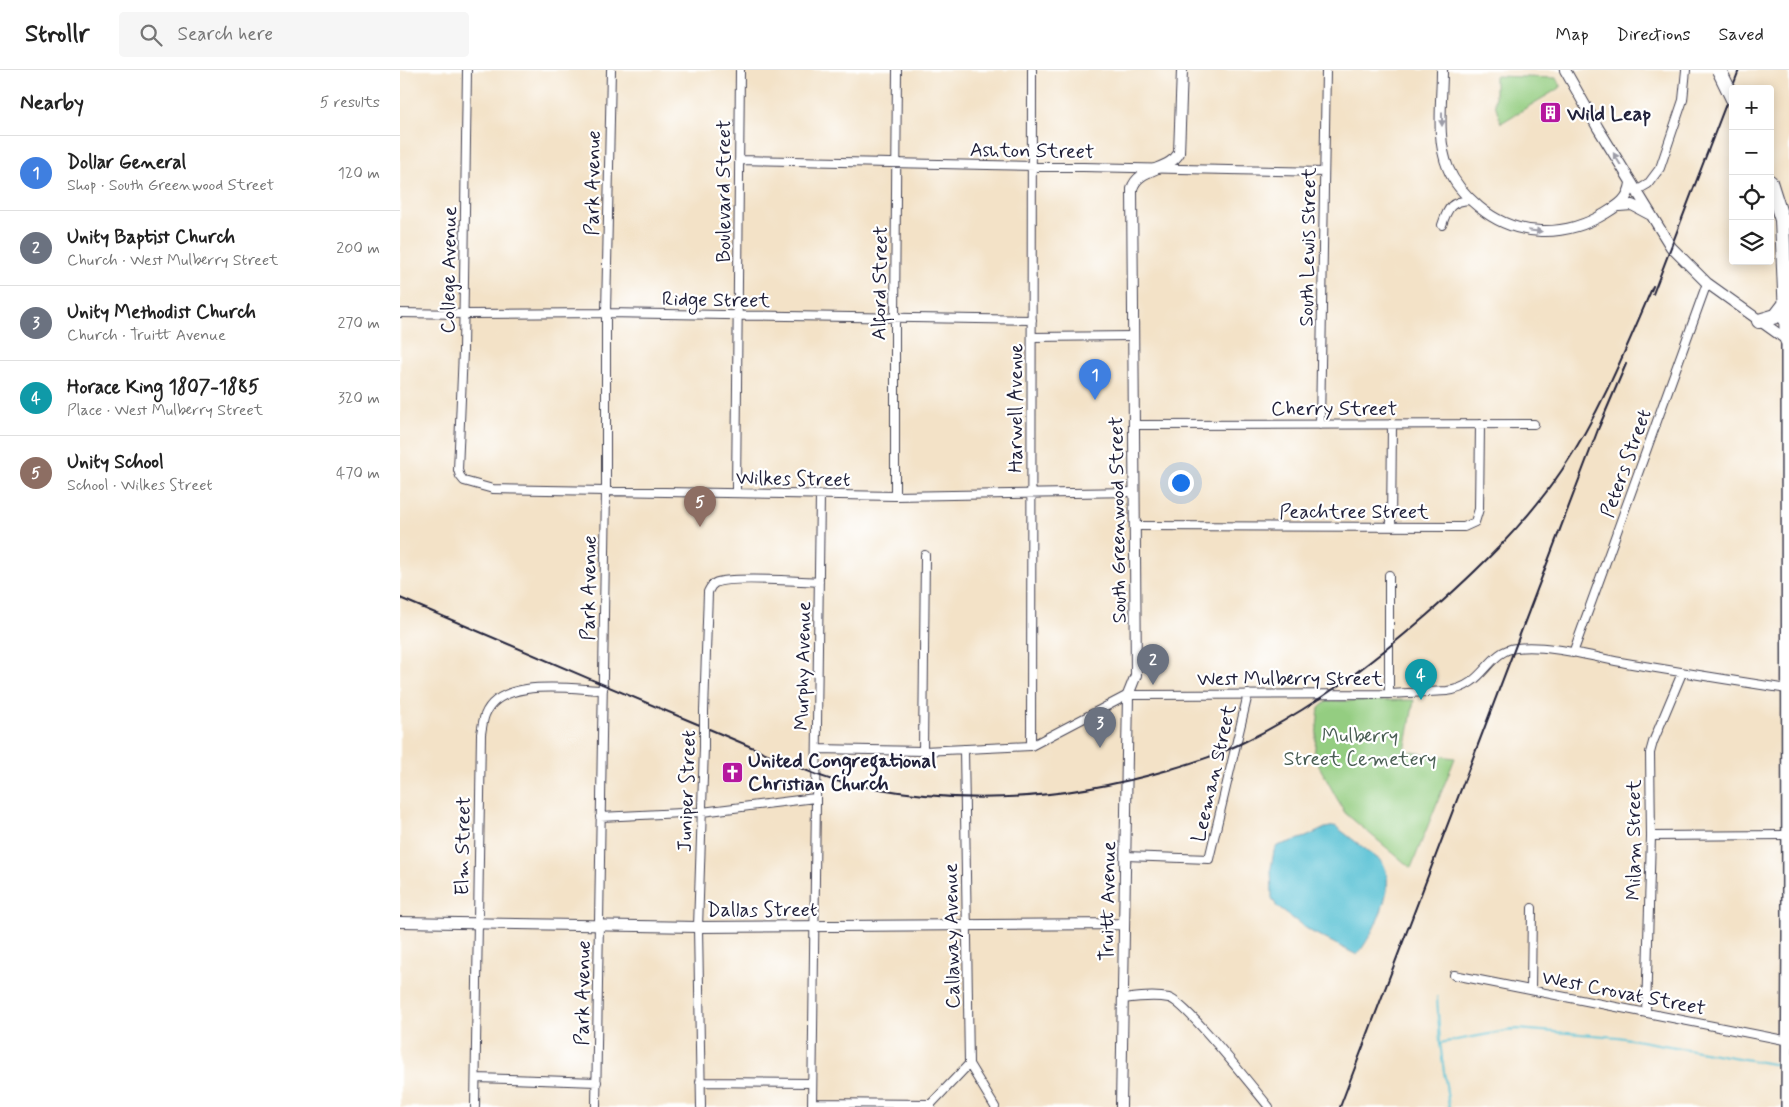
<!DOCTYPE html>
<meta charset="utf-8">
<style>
:root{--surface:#fff;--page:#f6f6f6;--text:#222;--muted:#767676;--line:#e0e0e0;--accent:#b5179e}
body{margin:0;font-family:Mynerve,sans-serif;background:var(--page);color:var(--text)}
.controls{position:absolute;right:15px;top:15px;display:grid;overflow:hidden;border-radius:5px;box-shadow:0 2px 12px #0003}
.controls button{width:45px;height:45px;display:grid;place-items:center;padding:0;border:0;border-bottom:1px solid var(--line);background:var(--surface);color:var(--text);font:25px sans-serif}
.you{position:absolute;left:780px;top:412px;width:18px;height:18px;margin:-12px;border:4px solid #fff;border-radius:50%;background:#1a73e8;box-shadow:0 0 0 8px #1a73e833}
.badge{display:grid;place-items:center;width:32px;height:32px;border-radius:50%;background:var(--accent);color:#fff;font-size:16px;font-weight:700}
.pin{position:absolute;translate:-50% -41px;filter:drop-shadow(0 1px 2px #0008)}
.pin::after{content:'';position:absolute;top:26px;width:18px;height:15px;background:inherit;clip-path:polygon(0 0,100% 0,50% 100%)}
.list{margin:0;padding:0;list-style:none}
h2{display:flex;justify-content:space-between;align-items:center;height:65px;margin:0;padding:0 20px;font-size:21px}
h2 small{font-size:16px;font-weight:400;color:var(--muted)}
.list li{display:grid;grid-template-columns:32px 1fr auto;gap:15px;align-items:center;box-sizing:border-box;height:75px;padding:0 20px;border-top:1px solid var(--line)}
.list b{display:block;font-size:19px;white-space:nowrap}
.list p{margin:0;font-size:16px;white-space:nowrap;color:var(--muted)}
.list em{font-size:16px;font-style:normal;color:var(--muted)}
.icon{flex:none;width:28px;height:28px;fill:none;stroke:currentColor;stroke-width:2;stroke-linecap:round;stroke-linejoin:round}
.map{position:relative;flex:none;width:1389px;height:1037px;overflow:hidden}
header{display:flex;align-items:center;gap:30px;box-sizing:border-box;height:70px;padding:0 25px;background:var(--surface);border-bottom:1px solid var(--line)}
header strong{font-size:24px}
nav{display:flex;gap:28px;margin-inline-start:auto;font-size:18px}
.search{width:350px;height:45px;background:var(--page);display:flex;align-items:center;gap:12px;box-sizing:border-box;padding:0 18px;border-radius:5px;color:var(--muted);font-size:19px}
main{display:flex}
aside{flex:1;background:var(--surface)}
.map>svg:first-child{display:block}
.green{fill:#94cd81;stroke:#5b785e}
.water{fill:#58c1d4;stroke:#3d7288}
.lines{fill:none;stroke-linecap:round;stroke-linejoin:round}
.stream{stroke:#58c1d4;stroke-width:2}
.minor-casing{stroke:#413f50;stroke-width:10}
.tertiary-casing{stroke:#413f50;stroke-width:12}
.secondary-casing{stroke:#413f50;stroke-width:14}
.trunk-casing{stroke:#413f50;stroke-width:16}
.minor{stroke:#fff;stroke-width:8}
.tertiary{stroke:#fff;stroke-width:10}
.secondary{stroke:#fff;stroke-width:11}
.trunk{stroke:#fff;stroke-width:14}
.rail{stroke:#22223b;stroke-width:2}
.minor-bridge-casing{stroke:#413f50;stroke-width:10;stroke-linecap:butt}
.trunk-bridge-casing{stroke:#413f50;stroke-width:16;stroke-linecap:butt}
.minor-bridge{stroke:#fff;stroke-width:8}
.trunk-bridge{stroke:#fff;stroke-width:14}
.oneway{fill:#9c9ca7}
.labels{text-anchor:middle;stroke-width:4.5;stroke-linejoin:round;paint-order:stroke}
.poi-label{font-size:20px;font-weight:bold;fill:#22223b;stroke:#fff;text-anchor:start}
.street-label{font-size:20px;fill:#22223b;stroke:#fff}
.park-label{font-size:20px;fill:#4a5e54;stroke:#fff}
</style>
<header>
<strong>Strollr</strong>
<div class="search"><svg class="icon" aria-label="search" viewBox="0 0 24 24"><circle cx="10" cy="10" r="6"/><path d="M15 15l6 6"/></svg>Search here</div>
<nav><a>Map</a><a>Directions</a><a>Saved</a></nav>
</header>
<main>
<aside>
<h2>Nearby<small>5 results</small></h2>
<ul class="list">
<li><span class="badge" style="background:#3f7fe0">1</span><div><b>Dollar General</b><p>Shop · South Greenwood Street</p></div><em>120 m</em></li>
<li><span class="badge" style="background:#6b7280">2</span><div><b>Unity Baptist Church</b><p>Church · West Mulberry Street</p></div><em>200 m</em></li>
<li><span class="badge" style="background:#6b7280">3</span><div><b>Unity Methodist Church</b><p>Church · Truitt Avenue</p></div><em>270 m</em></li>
<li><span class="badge" style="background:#0f9aa8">4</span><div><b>Horace King 1807-1885</b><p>Place · West Mulberry Street</p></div><em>320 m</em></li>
<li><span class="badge" style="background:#8d6e63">5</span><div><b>Unity School</b><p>School · Wilkes Street</p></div><em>470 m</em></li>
</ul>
</aside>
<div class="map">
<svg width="1389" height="1037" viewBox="0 0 1389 1037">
<rect width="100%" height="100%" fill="#fff"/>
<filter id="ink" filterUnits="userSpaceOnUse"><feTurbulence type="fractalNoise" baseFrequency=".02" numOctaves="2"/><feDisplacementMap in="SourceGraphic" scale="10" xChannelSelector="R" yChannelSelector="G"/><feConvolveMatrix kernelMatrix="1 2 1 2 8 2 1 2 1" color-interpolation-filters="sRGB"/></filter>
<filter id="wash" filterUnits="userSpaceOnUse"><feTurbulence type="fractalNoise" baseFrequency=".0096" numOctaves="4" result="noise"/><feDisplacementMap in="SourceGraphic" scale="20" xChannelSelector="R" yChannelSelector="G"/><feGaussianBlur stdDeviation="1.12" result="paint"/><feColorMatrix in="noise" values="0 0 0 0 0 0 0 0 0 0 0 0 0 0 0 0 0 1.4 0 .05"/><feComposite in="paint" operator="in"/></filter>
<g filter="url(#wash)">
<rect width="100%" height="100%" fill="#f3e2c7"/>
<path class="green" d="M1095,6L1156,8L1161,17L1101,53L1095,34Z
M1014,630L1005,681L1055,688L1011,798L945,743L914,687L919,638L927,631Z"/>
<path class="water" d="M935,756L981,791C1000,813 972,867 957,885L910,861L877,837L872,828L871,798L874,781L877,776L906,767L925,758Z"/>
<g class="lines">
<path class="stream" d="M1037,927L1040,973L1049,1037
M1040,973L1117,959L1218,967L1384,996"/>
</g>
</g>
<g filter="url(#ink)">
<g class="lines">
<defs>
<path id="minor" d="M67,0L63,281L58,400L60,406L64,411L93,419L495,426L734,422
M339,90L924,102
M1236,121L1248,114L1260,98L1283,30L1286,0
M1042,155C1048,137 1051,131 1071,130
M0,243L63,244L206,243L632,250
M632,267L733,266
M734,355L1134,354
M920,355L926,0
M336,422L340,0
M495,426V248L497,0
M735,456L1064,457L1075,452L1079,439L1080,354
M991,457L992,354
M1173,583L1307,213
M989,624V505
M304,642L308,522C310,518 311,515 315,513C328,506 400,511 419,512
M631,676L632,0
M417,679L523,681L631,676L728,625L989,624L1047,621C1055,620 1064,617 1071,612C1087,601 1095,580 1116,578C1149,574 1193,587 1226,593C1280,602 1334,611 1388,619
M523,681L525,485
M200,747L302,742L415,728
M1251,766L1389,765
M725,786L809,789L848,624
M1054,905L1389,971
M1131,920L1132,838
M723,929C738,927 754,925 769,928C787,933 853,1018 869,1037
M1246,943L1251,766L1250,683L1253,672L1282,603
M569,994L595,1037
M76,1008L197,1012
M300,1012L412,1013
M412,1033L531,1034
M75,1037L81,664C82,658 83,650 85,645C100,607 170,619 203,620
M196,1037L206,421V243L211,0
M301,1037L298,857L304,677
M412,1037L420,425
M531,1037V1034L569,994L564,679"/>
<path id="tertiary" d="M1042,0C1042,31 1036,69 1048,98C1054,113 1067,127 1079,137C1116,168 1165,168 1206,143C1219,135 1229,129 1231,113
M1165,0L1198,58L1271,177L1307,213L1387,270
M1219,136L1232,135L1249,144
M0,852L298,857L724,854
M721,1037L728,625L736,605L732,119C738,97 769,101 779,83L782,0"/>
<path id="secondary" d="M1387,1037L1388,864L1387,270"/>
<path id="trunk" d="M1370,112L1382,150L1387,270H1389
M1359,251L1376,246L1386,233"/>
</defs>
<use href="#minor" class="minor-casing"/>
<use href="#tertiary" class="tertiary-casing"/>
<use href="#secondary" class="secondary-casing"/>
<use href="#trunk" class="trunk-casing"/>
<use href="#minor" class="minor"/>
<use href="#tertiary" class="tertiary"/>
<use href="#secondary" class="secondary"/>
<use href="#trunk" class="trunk"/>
<path class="rail" d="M1253,224L1339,0
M0,528C101,571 201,614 302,656C328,667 354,678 379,689C398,697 417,706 436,711C448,714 461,716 474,718C572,736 672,728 768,700C795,692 821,684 846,671C915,637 969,595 1027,545C1076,502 1125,455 1162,400C1200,343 1226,279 1253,216
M940,1037L1199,357L1226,294"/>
<defs>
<path id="minor-bridge" d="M304,677V642"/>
<path id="trunk-bridge" d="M1319,0L1333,29"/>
</defs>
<use href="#minor-bridge" class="minor-bridge-casing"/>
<use href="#trunk-bridge" class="trunk-bridge-casing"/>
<use href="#minor-bridge" class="minor-bridge"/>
<use href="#trunk-bridge" class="trunk-bridge"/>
</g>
<defs><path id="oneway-solid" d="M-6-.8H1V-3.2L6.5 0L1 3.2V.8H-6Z" transform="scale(1.25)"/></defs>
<g class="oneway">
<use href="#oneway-solid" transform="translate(1042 49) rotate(90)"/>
<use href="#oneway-solid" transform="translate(1217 89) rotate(-121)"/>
<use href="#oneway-solid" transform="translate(1135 161) rotate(6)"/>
</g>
</g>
<defs>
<symbol id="building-square" viewBox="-11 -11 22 22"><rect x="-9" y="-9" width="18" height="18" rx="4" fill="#b5179e" stroke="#fff"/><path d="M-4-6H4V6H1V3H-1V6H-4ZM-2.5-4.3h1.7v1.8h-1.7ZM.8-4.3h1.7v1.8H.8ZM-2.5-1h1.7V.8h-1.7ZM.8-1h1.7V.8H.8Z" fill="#fff"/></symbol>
<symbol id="church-square" viewBox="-11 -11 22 22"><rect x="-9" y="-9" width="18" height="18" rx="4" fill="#b5179e" stroke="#fff"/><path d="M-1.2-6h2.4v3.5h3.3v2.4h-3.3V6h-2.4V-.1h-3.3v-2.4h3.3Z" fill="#fff"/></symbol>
</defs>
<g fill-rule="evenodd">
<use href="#building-square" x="1138" y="30" width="25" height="25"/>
<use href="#church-square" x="320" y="690" width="25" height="25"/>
</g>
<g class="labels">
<g class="poi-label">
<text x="1167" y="50">Wild Leap</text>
<text x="348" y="697">United Congregational<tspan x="348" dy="23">Christian Church</tspan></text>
</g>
<g class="street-label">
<text transform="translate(632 80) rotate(1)" y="7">Ashton Street</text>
<text transform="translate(192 113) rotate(-89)" y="7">Park Avenue</text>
<text transform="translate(323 121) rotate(-90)" y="7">Boulevard Street</text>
<text transform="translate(907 177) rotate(-89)" y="7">South Lewis Street</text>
<text transform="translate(48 200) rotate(-89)" y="7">College Avenue</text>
<text transform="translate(479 213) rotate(-89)" y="7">Alford Street</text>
<text transform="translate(316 229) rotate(1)" y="7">Ridge Street</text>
<text transform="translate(615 338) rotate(-90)" y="7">Harwell Avenue</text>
<text x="934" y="345">Cherry Street</text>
<text transform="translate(1225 393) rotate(-70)" y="7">Peters Street</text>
<text transform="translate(393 408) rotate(1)" y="7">Wilkes Street</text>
<text x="954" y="448">Peachtree Street</text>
<text transform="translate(717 450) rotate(-91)" y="7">South Greenwood Street</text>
<text transform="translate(188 518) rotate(-89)" y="7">Park Avenue</text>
<text transform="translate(402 596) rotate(-89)" y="7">Murphy Avenue</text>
<text x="890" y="615">West Mulberry Street</text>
<text transform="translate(813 703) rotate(-77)" y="7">Leeman Street</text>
<text transform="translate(286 721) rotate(-88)" y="7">Juniper Street</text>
<text transform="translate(1233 770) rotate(-90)" y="7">Milam Street</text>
<text transform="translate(62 776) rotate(-89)" y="7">Elm Street</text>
<text transform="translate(707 831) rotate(-89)" y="7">Truitt Avenue</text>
<text x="362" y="846">Dallas Street</text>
<text transform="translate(551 866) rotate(-91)" y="7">Callaway Avenue</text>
<text transform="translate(1224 922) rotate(11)" y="7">West Crovat Street</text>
<text transform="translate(182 923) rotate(-89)" y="7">Park Avenue</text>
</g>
<g class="park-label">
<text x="960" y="672">Mulberry<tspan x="960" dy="23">Street Cemetery</tspan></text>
</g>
</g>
</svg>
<div class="controls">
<button>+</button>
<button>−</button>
<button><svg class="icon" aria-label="locate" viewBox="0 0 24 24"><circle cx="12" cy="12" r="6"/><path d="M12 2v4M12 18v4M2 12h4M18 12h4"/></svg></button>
<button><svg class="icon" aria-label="layers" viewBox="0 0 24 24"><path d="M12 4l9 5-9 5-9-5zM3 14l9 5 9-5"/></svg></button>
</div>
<div class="you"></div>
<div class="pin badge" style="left:695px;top:330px;background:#3f7fe0">1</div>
<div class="pin badge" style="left:753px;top:615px;background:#6b7280">2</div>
<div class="pin badge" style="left:700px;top:678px;background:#6b7280">3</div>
<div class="pin badge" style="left:1021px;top:630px;background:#0f9aa8">4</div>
<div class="pin badge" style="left:300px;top:457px;background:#8d6e63">5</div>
</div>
</main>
